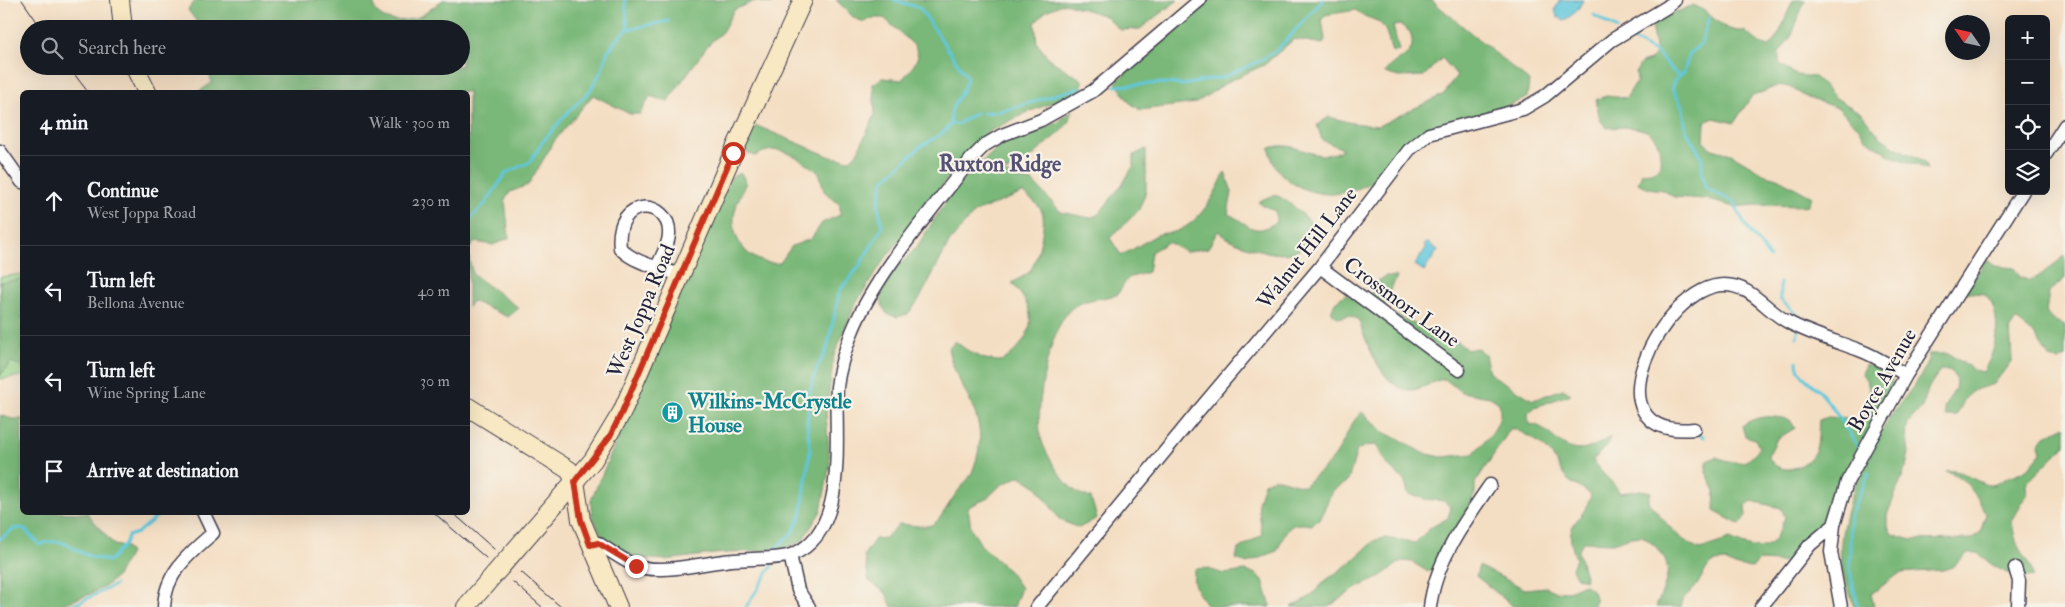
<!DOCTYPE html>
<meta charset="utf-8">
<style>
:root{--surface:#171b24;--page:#20242c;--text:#f1f3f6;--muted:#9ea1a6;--line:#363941}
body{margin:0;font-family:"IM FELL Double Pica",serif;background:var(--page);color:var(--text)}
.controls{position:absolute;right:15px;top:15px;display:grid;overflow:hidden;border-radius:8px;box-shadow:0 5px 20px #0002}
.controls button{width:45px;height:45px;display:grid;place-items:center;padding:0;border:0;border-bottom:1px solid var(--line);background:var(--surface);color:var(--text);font:25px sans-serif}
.compass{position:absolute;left:1945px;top:15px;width:45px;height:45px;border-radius:50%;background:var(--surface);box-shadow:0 5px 20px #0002;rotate:304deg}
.stop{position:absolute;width:15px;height:15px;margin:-11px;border:4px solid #c8321e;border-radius:50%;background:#fff}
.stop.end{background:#c8321e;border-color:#fff;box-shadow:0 1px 5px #0008}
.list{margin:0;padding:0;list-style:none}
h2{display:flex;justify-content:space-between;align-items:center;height:65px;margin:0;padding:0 20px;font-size:21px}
h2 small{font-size:16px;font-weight:400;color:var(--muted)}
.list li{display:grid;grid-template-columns:32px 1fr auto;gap:15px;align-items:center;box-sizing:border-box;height:90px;padding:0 20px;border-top:1px solid var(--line)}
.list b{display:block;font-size:19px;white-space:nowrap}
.list p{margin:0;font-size:16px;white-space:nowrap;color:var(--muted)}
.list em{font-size:16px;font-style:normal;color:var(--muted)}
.icon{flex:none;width:28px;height:28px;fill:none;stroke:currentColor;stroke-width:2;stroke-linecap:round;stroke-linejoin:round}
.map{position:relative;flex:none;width:2065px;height:607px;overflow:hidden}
.search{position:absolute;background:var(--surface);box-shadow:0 5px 20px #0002;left:20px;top:20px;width:450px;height:55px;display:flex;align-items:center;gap:12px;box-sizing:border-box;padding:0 18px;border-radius:28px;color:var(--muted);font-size:19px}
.panel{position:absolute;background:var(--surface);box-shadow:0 5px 20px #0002;left:20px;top:90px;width:450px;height:425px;border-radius:8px}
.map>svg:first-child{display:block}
.green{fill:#97d78d;stroke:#5c7c64}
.forest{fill:#79b878;stroke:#4e6d5a}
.water{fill:#5fc7dc;stroke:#40748c}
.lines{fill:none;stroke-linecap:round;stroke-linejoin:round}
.stream{stroke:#5fc7dc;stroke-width:3}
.street-casing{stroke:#423e4f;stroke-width:15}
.secondary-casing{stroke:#423e4f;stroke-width:20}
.street{stroke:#fff;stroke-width:12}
.secondary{stroke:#f8e8c3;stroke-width:18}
.tram{stroke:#22223b;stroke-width:1}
.route{stroke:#c8321e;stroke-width:6}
.labels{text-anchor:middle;stroke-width:4.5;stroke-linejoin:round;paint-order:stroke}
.street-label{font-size:21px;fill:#22223b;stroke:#f7f3e8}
.culture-label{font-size:21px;font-weight:bold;fill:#0d838f;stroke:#f7f3e8;text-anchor:start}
.neighbourhood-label{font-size:22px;font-weight:bold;fill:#545174;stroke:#f7f3e8}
</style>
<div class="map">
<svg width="2065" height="607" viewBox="0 0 2065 607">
<rect width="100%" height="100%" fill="#f7f3e8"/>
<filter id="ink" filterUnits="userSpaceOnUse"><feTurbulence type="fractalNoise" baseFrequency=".02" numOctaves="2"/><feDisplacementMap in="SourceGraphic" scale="10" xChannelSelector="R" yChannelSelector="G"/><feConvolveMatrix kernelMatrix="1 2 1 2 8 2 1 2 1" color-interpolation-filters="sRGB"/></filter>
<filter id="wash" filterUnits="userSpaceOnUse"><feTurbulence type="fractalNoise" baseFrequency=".0096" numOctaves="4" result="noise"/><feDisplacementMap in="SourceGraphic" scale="20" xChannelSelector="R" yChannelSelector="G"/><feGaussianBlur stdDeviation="1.12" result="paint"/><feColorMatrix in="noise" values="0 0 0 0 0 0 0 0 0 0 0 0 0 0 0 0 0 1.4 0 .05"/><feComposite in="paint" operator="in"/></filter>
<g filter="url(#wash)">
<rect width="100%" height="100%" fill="#f4dec3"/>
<path class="green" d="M22,274V376L0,379V277Z"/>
<path class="forest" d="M196,0H373C374,23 399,23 416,18C425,15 435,5 443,0H774L772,4L755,1L734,10L722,32L708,45L667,102L650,96L640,114H630L593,95L555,140L528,185L510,192L505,200L509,238L493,245L475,242L468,250V92H198L212,83L207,66H461V29H202L188,10Z
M836,0H1178L1140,29L1120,30L1105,16L1065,3L1046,11L1035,23L1037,43L1049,59L1082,80V91L1026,113L986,133L962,160L884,260L855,305L834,355L826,414L830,464L821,511L802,541L784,549L713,554L666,560L636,558L609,544L602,536L592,515L591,500L731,177L741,173L746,182C742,192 737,201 735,211C728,240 751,266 780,263L792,246L811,239L822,223L840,215V205L824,191L819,172C796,158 781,141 755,156L746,152L745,141L748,132L757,126L831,157L850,160L857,153L875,115L873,84L882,78L902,80L914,65L918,56L915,46L884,18H873L864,22L854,18Z
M1209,0H1431L1529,81L1527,98C1514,103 1500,109 1487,114C1448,126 1425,121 1396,155H1394C1390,180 1350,195 1328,194C1302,193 1271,176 1270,148C1299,138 1315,167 1343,149L1322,140L1317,125L1329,117L1352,123L1378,126L1444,94L1457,75L1442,58L1424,76L1398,77L1385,73C1393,56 1420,59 1410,32L1401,25L1393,26L1399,51L1392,52C1388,42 1388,27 1377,21C1369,17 1362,17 1356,10L1325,15L1322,19L1325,39L1323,44L1294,39L1264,65L1229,81L1196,103L1140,110L1129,102L1116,82Z
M1793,0H1805L1792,35L1779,53V63L1796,75L1815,77L1836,98L1862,114L1880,137L1897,148L1924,161L1927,169L1889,155L1864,137L1859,128L1838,108L1808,98L1789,87L1779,85L1751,97L1734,123L1714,118L1705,122L1704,143L1712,149L1731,154L1766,175L1777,178L1812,197L1807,206L1755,205L1734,207L1705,199L1674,197L1663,190L1647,188L1638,183L1642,173L1651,172L1660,167C1663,126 1640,126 1607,128L1600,120L1596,100L1606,96L1626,98L1637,81L1636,72L1641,63L1651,60L1656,52L1652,31L1656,21L1693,5C1712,11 1720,33 1744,31L1760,43L1769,46C1781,37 1786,14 1793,0Z
M1072,111L1070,121L1055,137L1023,164L1004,172L1013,178L1033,182L1061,212L1090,218L1099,214L1123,183L1134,165V155L1146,149V191L1139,210L1110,238L1121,255C1135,249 1142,243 1155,236C1161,232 1170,234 1177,231C1201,222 1215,194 1225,172L1232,192L1228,214C1248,222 1253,239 1276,222V212L1258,202C1264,199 1270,195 1277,196C1286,198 1311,221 1316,228C1303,259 1281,257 1253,248C1241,245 1228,240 1218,231L1208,248L1186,252L1168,242L1151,252L1148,272L1128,278L1117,295C1105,298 1087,299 1076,305C1049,320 1034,410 1041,438C1044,452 1063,482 1074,490C1079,494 1086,496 1091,498L1097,518L1079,528L1060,520L1037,487L1020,476L1001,485L986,499L968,507L971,528L981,545L1010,572L1021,588L1014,607H892L886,593L869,581L864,555L875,539L885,538L899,524C937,528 932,530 953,498C958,489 970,480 973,470C995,414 957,395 948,348L955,341C967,351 981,360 997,361C1005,362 1010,355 1016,350C1039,325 1032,306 1012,283C1018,279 1025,276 1029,272C1037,264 1047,222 1042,212C1038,203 1030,199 1023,193L975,212L950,241L920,298L908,314L897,317L887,314L882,305L881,295L888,276L916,248L956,186L1002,144L1057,123Z
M468,253L473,275L519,308L508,317L472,301L468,307Z
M2065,256V278L2049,292L2046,312L2053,320L2065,325V356L2060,361L2050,358L2033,333L2016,320L2010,328L2012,360L1994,384L1974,390L1966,397L1956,416H1946L1944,406L1955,390L1956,379L1950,370H1940L1929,387L1922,407L1908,423L1906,432L1909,453L1906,467L1887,515V526L1892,534L1912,540L1972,539L1980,533L1986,514C1977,497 1967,477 1946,471C1962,469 1968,477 1982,483C1995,489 2000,480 2011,476C2027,471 2030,467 2041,453L2039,444L2045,436L2065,426V445L2026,484L2027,495L2012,521C2013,528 2014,535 2016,541C2020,554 2031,562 2033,576C2017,580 1990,567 1979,553H1968L1952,567L1943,570L1900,573L1871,594L1874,607H1854C1850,593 1843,578 1841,563C1836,517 1868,448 1894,411C1907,394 1926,375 1929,354H1949L1974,370L1983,372C1997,350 2004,314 1985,294L1964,292L1987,259L1994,266L2014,268L2020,277L2030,281L2039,276Z
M1386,276L1397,277L1385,300V311C1394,314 1403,318 1411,322C1428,331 1438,342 1458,342L1467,350L1477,348L1485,354L1489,373L1533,400L1563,389L1571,394L1535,407L1528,414L1529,424C1541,425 1545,430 1553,437C1575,457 1588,451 1610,437L1607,446L1593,460C1600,474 1612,479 1620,493L1641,490L1651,492L1648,502C1666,521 1675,539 1700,549L1730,539C1763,554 1773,551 1785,517L1781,508L1752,501L1745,506L1746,516L1740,525L1714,511L1715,491L1706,472L1707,461L1716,457C1735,464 1749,467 1759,447L1755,439L1745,436L1742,426C1756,415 1773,415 1790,420L1795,428L1777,439L1768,456C1778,478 1806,469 1815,451C1819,443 1818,429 1819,420L1828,417L1859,419C1870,406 1874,388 1862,374L1865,365L1888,372L1892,381V390L1865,443L1852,459L1839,497L1820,529L1811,534L1789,561L1779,562L1759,561L1752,568L1735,566L1725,561L1714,562L1707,568L1697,585L1683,599L1681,607H1656C1670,573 1677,560 1642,536L1631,537L1613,543L1583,542L1578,551L1586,580L1576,577L1572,568L1576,559C1561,517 1581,529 1591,495C1584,488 1575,487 1568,480C1562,475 1558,464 1553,457C1544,444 1525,433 1511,428L1475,483V493L1471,503L1436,568L1428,572L1412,562L1402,561L1378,578L1355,589L1328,607H1291L1310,597L1325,581L1351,562L1375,540L1385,538L1415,543L1430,528L1448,518L1451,508L1444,501L1424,499L1408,494C1405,473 1396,477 1386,463C1382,458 1380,451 1376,445L1366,446L1357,450L1348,481L1332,491L1320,519L1311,525C1286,520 1286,533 1277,551L1247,563L1236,559L1238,549L1262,535L1258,503L1264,483L1275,478L1304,486C1313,476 1327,467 1335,456C1345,442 1349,423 1362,412L1385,433L1403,441L1422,453L1442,457L1473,454C1486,439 1505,425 1499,403L1490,397L1461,392L1445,379C1433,380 1421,391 1408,390C1381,387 1366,340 1358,319L1348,315L1339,318L1331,312L1335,302L1346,294L1460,373L1368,299L1378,281Z
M22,279V366L11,362L0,376V282Z
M0,415L12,419H22V512L87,513L114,545L126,547L130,553L117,576L106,586L90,594L55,607H3L0,601Z
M1479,566L1525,589L1546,587L1555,591L1566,592L1584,584L1592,590L1596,599L1592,607H1514L1476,576Z
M1205,568L1224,574L1245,571L1256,574L1263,581L1271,607H1208C1199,594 1190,585 1195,569Z"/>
<path class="water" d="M1560,0H1583L1577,11L1565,20L1557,17L1555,9Z
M1427,242L1438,250L1424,271L1415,265L1426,248L1424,246Z"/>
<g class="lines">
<path class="stream" d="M625,0L628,29
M894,0L920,8L967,77C964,97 948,102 951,124
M1594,15L1617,29
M1709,18L1701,44L1689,54L1684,72L1674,81L1672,88L1683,108L1686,130L1702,158V174L1706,188L1734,202L1745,225L1770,258
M1631,39L1657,53L1678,76
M1115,86L1167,83L1182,85L1224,77L1261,60L1277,50L1323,0
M983,113C1016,111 1047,95 1080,88
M468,221L485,204L506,173L530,162L541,144L567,113L589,92L602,70L608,51L618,38L628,29L669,21
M1780,283V299L1799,317L1798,323
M1797,337L1798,330
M1797,361C1797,376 1811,382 1820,392C1835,408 1846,430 1859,448
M1696,431L1704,437
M0,539L13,529L23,528L40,545C62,535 69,548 89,556C95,558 102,559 109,561L125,544L128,536L137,533L162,512
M775,549L792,533L801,516L810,451L807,423L810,391L817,368L827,349L840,290L859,267L882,227L878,205L883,181L920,147L943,133L951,124H958L976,113
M0,604L2,607
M65,607L78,603L115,585
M746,607L772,566
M1858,607L1850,571V516L1869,473"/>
</g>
</g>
<g filter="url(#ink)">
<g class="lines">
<defs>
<path id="street" d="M0,151L22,182
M2046,154L2065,125
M657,267C661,257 669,245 669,234C671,200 614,193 620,248C633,263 661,268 680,275
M1320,267L1459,370
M1694,429C1584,440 1663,285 1724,285C1752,285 1765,310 1788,322C1810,334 1835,341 1859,350C1876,356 1890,366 1906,375
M590,545L598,543C610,551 621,559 634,565C657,575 699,564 724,561C741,558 778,560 791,555C850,533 834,436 837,387C839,368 845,350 852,332C875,274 933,209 972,158L985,145L1002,135L1041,120L1093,91L1200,0
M790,555L798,590L809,607
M2015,568L2019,581L2018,607
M164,607C165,573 189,554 213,533L203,512
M1037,607L1194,416L1320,267L1409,150L1429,134L1523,109L1545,96L1612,40L1667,7L1675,0
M1430,607C1435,562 1465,521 1490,485
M1761,607L1810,545L1834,525
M1841,607L1831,552L1834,525L1847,482L1906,375L2023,191"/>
<path id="secondary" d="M120,0L123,29
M134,66L147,92
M468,407L569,470L575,481L581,520L618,607
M466,607L593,460L622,412L733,153L803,0"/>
</defs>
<use href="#street" class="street-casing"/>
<use href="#secondary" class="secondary-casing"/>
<use href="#street" class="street"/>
<use href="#secondary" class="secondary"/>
<path class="tram" d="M22,0L42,29
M68,66L88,92
M433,512L486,558
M452,512L494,549
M521,572L561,607
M513,582L542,607"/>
</g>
</g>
<g class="lines" filter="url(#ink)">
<path class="route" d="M636,566L598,543L590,545L581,520L575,481L610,436L622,412L733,153"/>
</g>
<defs>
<symbol id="building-disc" viewBox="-11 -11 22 22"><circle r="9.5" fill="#0f9aa8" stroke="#f7f3e8"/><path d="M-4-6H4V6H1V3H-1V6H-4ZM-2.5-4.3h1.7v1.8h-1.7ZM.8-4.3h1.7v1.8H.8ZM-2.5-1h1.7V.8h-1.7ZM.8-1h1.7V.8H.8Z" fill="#fff"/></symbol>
</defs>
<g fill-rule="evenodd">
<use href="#building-disc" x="660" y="400" width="25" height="25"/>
</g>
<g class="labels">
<g class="street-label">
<text transform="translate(1307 248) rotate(-52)" y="7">Walnut Hill Lane</text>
<text transform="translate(1402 302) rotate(36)" y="7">Crossmorr Lane</text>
<text transform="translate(641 311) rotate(-67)" y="7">West Joppa Road</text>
<text transform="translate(1882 380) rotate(-60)" y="7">Boyce Avenue</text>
</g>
<g class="culture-label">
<text x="688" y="408">Wilkins-McCrystle<tspan x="688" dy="24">House</tspan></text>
</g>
<g class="neighbourhood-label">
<text x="1000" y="171">Ruxton Ridge</text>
</g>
</g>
</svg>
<div class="controls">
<button>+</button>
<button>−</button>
<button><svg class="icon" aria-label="locate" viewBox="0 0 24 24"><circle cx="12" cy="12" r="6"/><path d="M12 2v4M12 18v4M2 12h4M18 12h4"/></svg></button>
<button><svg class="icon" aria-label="layers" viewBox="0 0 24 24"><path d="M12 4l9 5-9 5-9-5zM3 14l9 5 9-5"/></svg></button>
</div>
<svg class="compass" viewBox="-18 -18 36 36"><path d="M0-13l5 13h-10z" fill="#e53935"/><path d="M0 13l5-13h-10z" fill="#9ea1a6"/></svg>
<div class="stop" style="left:733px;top:153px"></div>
<div class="stop end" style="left:636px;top:566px"></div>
<div class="search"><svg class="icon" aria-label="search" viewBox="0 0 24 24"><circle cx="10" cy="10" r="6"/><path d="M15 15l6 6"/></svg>Search here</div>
<section class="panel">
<h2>4 min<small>Walk · 300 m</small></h2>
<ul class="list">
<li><svg class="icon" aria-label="ahead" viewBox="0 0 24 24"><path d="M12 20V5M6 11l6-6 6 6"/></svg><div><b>Continue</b><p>West Joppa Road</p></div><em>230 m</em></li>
<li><svg class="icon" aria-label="left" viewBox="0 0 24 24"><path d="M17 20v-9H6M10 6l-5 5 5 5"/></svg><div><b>Turn left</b><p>Bellona Avenue</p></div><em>40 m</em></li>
<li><svg class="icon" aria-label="left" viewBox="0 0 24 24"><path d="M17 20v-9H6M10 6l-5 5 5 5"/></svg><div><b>Turn left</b><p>Wine Spring Lane</p></div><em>30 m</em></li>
<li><svg class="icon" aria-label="arrive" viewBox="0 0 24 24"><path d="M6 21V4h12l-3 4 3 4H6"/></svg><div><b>Arrive at destination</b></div></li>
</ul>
</section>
</div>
